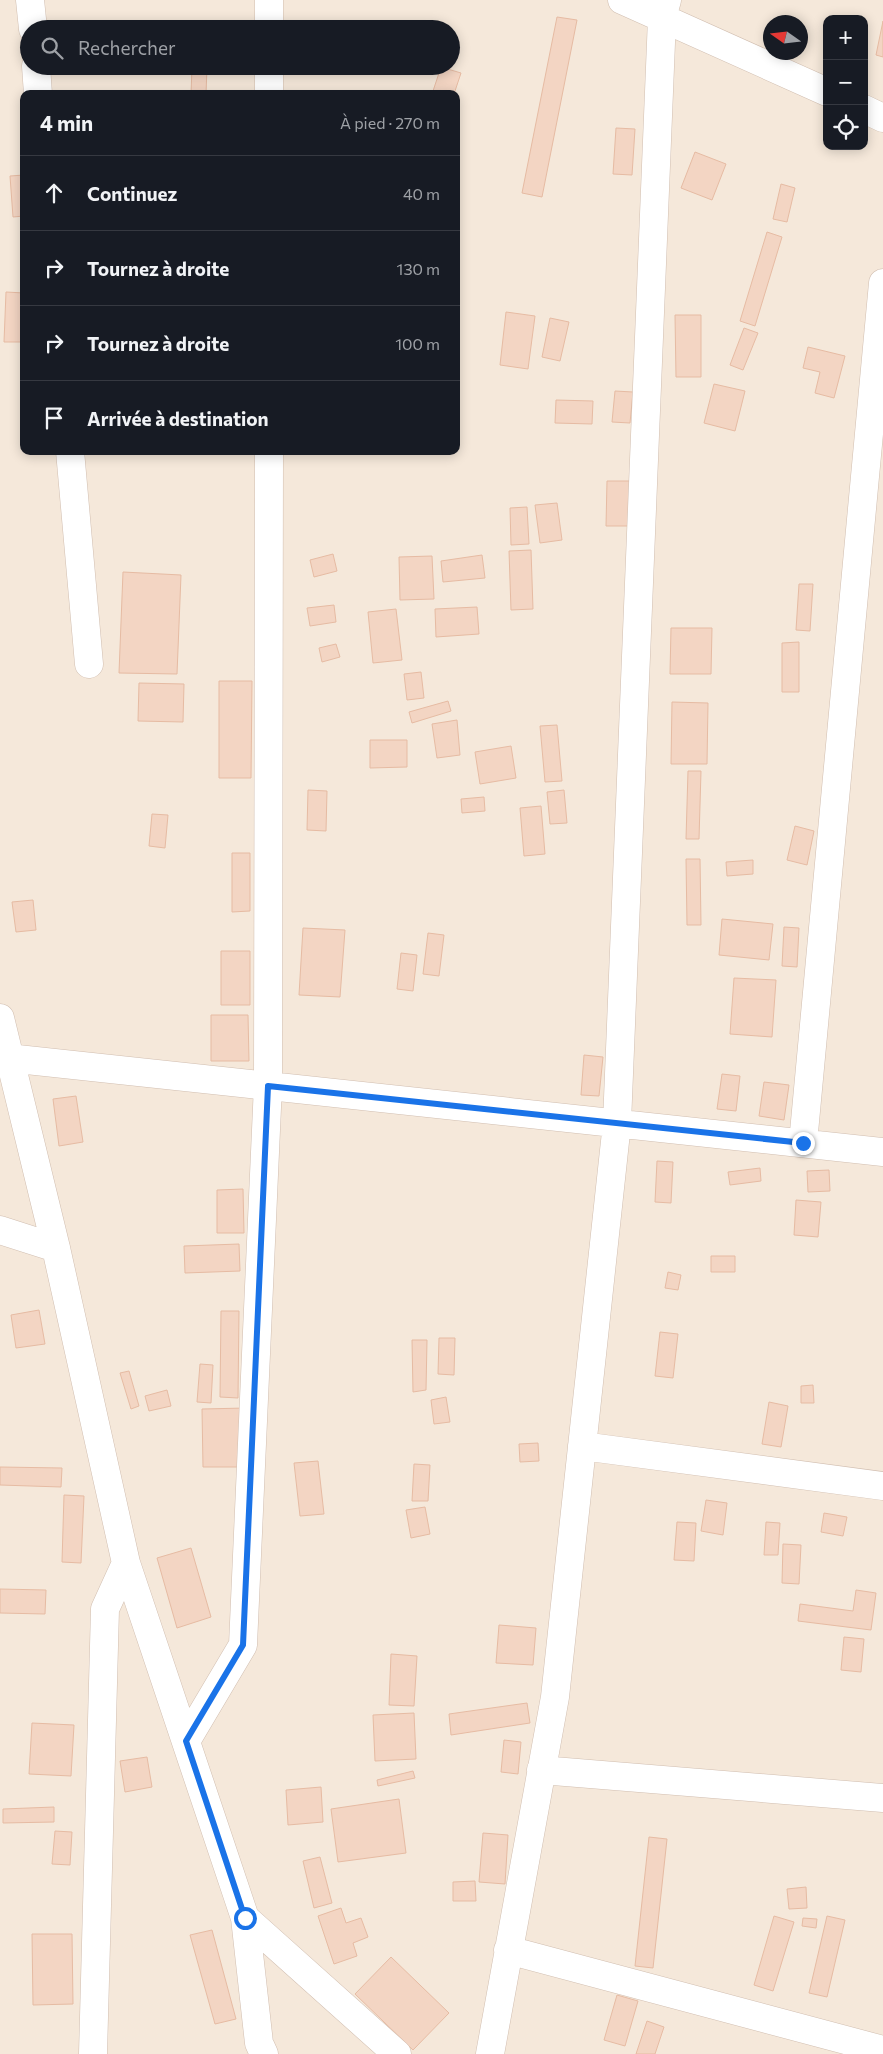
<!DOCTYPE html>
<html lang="fr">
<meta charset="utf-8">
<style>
:root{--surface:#171b24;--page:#242831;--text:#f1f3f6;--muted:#9ea1a6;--line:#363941}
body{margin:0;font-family:Commissioner,sans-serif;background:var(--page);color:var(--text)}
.controls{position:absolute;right:15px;top:15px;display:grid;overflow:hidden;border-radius:10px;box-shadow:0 2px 12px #0003}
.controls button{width:45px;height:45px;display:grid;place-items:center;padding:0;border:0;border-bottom:1px solid var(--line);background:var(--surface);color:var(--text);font:25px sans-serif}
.compass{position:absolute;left:763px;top:15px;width:45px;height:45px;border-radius:50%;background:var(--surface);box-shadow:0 2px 12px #0003;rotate:284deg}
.stop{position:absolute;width:15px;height:15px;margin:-11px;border:4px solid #1a73e8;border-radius:50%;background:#fff}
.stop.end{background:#1a73e8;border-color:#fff;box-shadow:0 1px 5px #0008}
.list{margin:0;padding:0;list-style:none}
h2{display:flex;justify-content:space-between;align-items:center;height:65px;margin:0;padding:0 20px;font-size:21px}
h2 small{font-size:16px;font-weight:400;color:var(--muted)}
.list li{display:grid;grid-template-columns:32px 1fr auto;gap:15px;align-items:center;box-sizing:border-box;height:75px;padding:0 20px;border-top:1px solid var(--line)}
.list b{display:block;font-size:19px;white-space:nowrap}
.list em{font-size:16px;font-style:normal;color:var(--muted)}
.icon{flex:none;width:28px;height:28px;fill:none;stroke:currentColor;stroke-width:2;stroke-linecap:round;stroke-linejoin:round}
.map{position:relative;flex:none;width:883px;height:2054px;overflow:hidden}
.search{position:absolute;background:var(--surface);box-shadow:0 2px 12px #0003;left:20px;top:20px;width:440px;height:55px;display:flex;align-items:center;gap:12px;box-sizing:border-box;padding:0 18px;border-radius:28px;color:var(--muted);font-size:19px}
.panel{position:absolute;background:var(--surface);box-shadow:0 2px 12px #0003;left:20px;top:90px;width:440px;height:365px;border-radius:10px}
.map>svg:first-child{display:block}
.residential{fill:#f5e8da;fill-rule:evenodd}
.building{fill:#f3d5c3;stroke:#e6bba3}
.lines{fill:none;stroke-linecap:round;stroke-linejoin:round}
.minor-casing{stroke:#d1beb0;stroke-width:29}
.minor{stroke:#fff;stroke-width:28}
.route{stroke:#1a73e8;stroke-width:6}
</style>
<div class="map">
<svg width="883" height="2054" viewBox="0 0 883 2054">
<rect width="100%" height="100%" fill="#fdf6ec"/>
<path class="residential" d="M0,0H883V2054H0ZM827,19H864V146H827ZM770,22H800V52H770ZM29,29H451V66H29ZM24,94H456V451H24Z"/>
<path class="building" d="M557,17L577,20L542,197L522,193Z
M883,21V57L876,55Z
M192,67H207L206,94H191Z
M441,67L461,73L454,94H432Z
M616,128L635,129L632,175L613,174Z
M695,152L726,164L712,200L681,188Z
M24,175V216L13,217L10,176Z
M781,184L795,188L787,222L773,219Z
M767,232L782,237L755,326L740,321Z
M6,292L24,293V342H4Z
M506,312L535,316L528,369L500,365Z
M675,315H701V377H676Z
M550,318L569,322L560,361L542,357Z
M744,328L758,333L743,370L730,365Z
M808,347L845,356L834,398L815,393L820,372L803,368Z
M714,384L745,391L735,431L704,423Z
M615,391L633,392L630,423L612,422Z
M556,400L593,401L592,424L555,423Z
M607,481H630V526H606Z
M557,503L562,540L540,543L535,505Z
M527,507L529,544L511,545L510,508Z
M531,550L533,609L511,610L509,551Z
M333,554L337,571L314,577L310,560Z
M482,555L485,578L443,582L441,561Z
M432,556L434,599L400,600L399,557Z
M123,572L181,575L177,674L119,673Z
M799,584H813L810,631L796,630Z
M334,605L336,622L310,626L307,608Z
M477,607L479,634L436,637L435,609Z
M396,609L402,660L373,663L368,612Z
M671,628H712L711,674H670Z
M799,642V692H782V643Z
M336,644L340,657L322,662L319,648Z
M421,672L424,698L407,700L404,674Z
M219,681H252L251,778H219Z
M139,683L184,684L183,722L138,721Z
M448,701L451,711L412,723L409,712Z
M672,702L708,703L707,764H671Z
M457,720L460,755L437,758L432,724Z
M557,725L562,781L545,782L540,726Z
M370,740H407V767L370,768Z
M511,746L516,778L480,784L475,752Z
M688,771H701L699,839H686Z
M308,790L327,791L326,831L307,830Z
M564,790L567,823L550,824L547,792Z
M484,797L485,811L462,813L461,799Z
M541,806L545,854L524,856L520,808Z
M152,814L168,815L165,848L149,846Z
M795,826L814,831L807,865L787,860Z
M232,853H250V911L232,912Z
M686,859H700L701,925H687Z
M753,860V874L727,876L726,862Z
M33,900L36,930L16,932L12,902Z
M722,919L773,924L769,960L719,955Z
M784,927L799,928L797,967L782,966Z
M303,928L345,930L340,997L299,995Z
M428,933L444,935L439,976L423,974Z
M221,951H250V1005H221Z
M401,953L417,955L413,991L397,989Z
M734,978L776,980L772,1037L730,1034Z
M211,1015H248L249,1061H211Z
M584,1055L603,1057L599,1096L581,1095Z
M722,1074L740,1076L736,1111L717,1109Z
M764,1082L789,1085L784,1120L759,1116Z
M76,1096L83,1142L59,1146L53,1099Z
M657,1161L673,1162L671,1203L655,1202Z
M760,1168L761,1181L730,1185L728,1172Z
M829,1170L830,1191L808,1192L807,1171Z
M243,1189L244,1233H217V1190Z
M796,1200L821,1202L818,1237L794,1235Z
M239,1244L240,1271L185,1273L184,1246Z
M711,1256H735V1272H711Z
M668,1272L681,1275L678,1290L665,1288Z
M39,1310L45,1344L16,1348L11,1315Z
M221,1311H239L238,1398L220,1397Z
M660,1332L678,1334L673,1378L655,1376Z
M439,1338H455L454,1375L438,1374Z
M412,1340H427L426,1390L413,1392Z
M200,1364L213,1365L211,1403L197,1402Z
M129,1371L139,1406L131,1409L120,1373Z
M813,1385L814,1403H801V1386Z
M167,1390L171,1406L149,1411L145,1396Z
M446,1397L450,1422L434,1424L431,1400Z
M769,1402L788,1406L781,1447L762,1444Z
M246,1408V1467H203L202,1409Z
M538,1443L539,1461L520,1462L519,1444Z
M318,1461L324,1514L300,1516L294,1463Z
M414,1464L430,1465L428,1501H412Z
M0,1467L62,1468L61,1487L0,1485Z
M64,1495L84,1496L81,1563L62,1562Z
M706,1500L727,1503L723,1535L701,1531Z
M425,1507L430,1534L411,1538L406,1510Z
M824,1513L847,1517L843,1536L821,1532Z
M677,1522L696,1523L694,1561L674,1560Z
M766,1522L780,1523L778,1555H764Z
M783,1544L801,1545L799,1584L782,1583Z
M191,1548L211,1617L177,1628L157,1558Z
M0,1589L46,1590L45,1614L0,1613Z
M856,1590L876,1593L871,1630L798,1621L800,1604L853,1611Z
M499,1625L536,1628L533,1665L496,1663Z
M844,1637L864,1639L861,1672L841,1670Z
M391,1654L417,1656L414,1706L389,1705Z
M527,1703L530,1723L451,1735L449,1714Z
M414,1713L416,1759L375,1761L373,1715Z
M32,1723L74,1725L71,1776L29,1774Z
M504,1740L521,1742L518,1774L501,1772Z
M147,1757L152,1787L125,1792L120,1761Z
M413,1771L415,1778L378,1786L377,1780Z
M321,1787L323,1822L288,1825L286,1790Z
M399,1799L406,1853L338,1862L331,1809Z
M54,1807V1822L3,1823V1809Z
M55,1831L72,1832L70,1865L52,1864Z
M483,1833L508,1835L505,1884L479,1882Z
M649,1837L667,1839L653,1968L635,1966Z
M320,1857L332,1903L314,1908L303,1861Z
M475,1881L476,1901H453V1882Z
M806,1887L807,1908L789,1909L787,1889Z
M341,1908L346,1923L361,1918L368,1937L353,1943L357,1956L334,1964L318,1916Z
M774,1916L794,1922L773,1991L754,1985Z
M827,1916L845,1920L827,1997L809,1993Z
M803,1918L817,1919L816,1928L802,1926Z
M212,1930L236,2019L215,2024L190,1935Z
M32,1934H72L73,2004L33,2005Z
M391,1957L449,2013L413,2050L355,1994Z
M617,1995L638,2001L625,2046L604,2040Z
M647,2021L664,2027L655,2054H636Z"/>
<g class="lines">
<defs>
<path id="minor" d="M30,0L33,29
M622,0L827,92
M269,29V0
M36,66L38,94
M269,94V66
M864,109L883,118
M70,451L89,664
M0,1018L56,1248L126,1563L245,1918L259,2043L264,2054
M8,1058L883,1152
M803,1143L883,283
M0,1230L56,1248
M582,1446L883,1486
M186,1741L243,1645L268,1085L269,451
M541,1770L883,1798
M245,1918L397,2054
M508,1950L883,2050
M93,2054L105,1609L126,1563
M490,2054L555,1697L617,1123L662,18L667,0"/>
</defs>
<use href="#minor" class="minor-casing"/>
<use href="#minor" class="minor"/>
</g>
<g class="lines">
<path class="route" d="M245,1918L186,1741L243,1645L268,1086L803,1143"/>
</g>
</svg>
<div class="controls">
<button>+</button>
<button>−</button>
<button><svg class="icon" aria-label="locate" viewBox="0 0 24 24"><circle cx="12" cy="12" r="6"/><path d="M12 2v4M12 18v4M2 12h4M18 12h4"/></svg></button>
</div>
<svg class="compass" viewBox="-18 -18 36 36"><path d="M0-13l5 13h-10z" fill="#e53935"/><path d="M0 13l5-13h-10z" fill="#9ea1a6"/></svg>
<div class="stop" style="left:245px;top:1918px"></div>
<div class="stop end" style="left:803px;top:1143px"></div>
<div class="search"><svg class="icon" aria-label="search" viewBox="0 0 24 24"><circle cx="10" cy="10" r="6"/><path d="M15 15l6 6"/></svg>Rechercher</div>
<section class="panel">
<h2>4 min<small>À pied · 270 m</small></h2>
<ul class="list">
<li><svg class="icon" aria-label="ahead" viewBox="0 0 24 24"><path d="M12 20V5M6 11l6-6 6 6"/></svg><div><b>Continuez</b></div><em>40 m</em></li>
<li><svg class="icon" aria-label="right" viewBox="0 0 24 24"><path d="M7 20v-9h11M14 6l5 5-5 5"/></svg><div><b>Tournez à droite</b></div><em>130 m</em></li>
<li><svg class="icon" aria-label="right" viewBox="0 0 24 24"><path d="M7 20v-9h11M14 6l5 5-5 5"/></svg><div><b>Tournez à droite</b></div><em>100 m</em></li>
<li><svg class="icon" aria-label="arrive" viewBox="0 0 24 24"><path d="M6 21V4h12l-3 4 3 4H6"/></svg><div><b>Arrivée à destination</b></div></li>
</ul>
</section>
</div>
